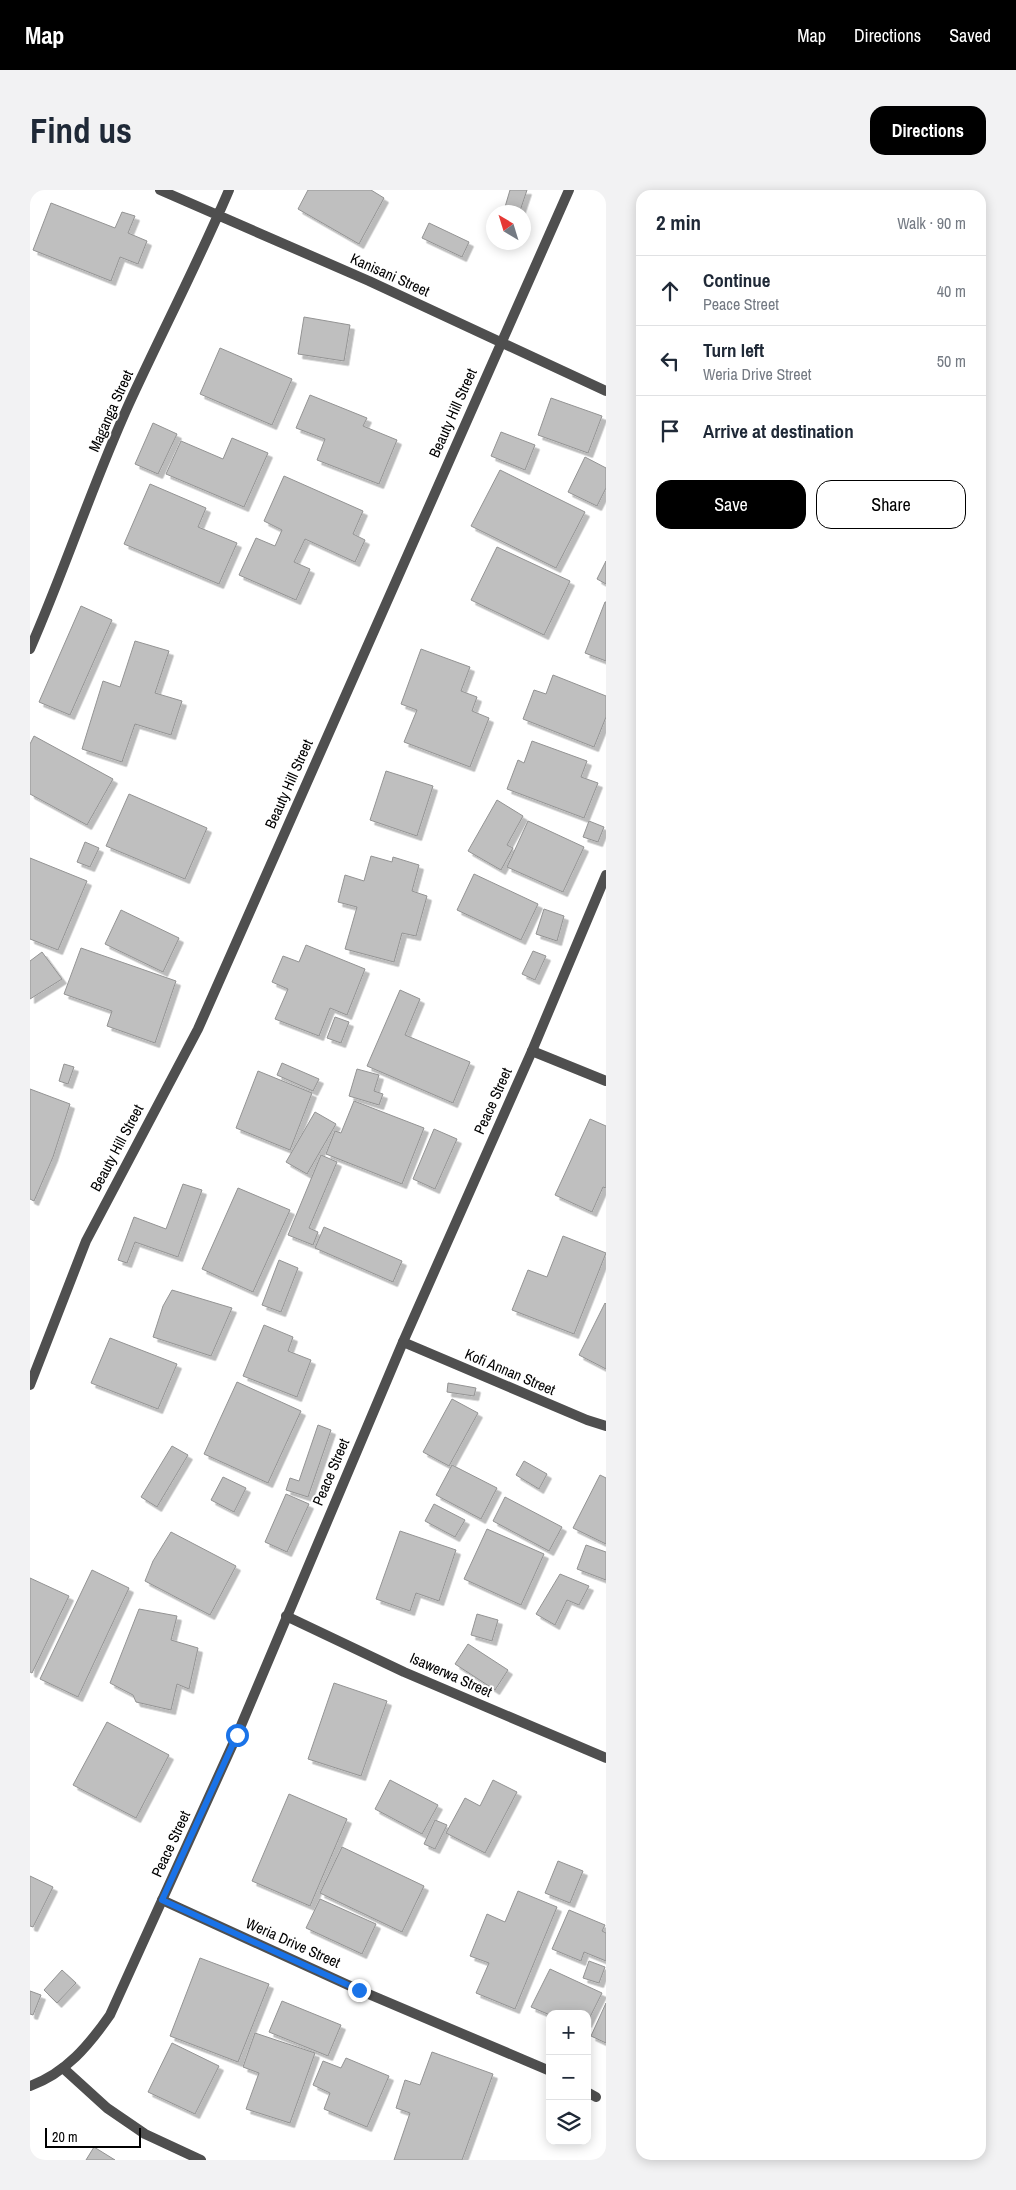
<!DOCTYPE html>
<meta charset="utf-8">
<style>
:root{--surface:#fff;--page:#f2f2f3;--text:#1f2937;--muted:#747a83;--line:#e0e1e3;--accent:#000}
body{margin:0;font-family:"Archivo Narrow",sans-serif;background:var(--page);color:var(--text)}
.controls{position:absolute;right:15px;bottom:15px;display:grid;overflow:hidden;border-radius:10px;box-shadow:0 2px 12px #0003}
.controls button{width:45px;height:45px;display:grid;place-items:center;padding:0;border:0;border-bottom:1px solid var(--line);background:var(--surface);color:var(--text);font:25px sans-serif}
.compass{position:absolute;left:456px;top:15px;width:45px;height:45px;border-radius:50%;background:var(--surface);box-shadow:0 2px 12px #0003;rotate:322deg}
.scale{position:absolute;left:15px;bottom:12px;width:96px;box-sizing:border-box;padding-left:5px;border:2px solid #000;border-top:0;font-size:14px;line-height:18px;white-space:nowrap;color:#000;-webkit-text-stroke:4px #fff;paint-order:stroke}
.stop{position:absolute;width:15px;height:15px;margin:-11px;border:4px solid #1a73e8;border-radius:50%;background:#fff}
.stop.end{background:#1a73e8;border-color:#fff;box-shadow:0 1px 5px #0008}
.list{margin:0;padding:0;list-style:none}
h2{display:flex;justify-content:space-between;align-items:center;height:65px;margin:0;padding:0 20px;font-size:21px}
h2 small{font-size:16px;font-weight:400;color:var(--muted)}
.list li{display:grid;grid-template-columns:32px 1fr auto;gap:15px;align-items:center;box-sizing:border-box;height:70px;padding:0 20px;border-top:1px solid var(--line)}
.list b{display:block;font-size:19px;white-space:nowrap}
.list p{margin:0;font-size:16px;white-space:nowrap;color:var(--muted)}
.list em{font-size:16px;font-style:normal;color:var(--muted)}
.actions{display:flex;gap:10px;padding:15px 20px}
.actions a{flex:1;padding:11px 0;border:1px solid var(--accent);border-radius:15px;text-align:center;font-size:18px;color:var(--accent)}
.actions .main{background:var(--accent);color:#fff}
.icon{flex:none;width:28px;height:28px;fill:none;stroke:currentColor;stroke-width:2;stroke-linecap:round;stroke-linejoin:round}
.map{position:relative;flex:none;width:576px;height:1970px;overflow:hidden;border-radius:15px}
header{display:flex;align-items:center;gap:30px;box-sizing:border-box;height:70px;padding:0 25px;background:var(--accent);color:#fff}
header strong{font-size:24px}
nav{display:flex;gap:28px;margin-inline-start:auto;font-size:18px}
.intro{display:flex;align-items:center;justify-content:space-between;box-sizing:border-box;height:120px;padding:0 30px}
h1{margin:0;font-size:35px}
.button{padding:12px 22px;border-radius:15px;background:var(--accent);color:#fff;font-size:18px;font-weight:700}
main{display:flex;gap:30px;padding:0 30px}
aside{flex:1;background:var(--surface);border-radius:15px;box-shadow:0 2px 12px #0003}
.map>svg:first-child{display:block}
.building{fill:#bfbfbf;stroke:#939393;filter:url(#shadow)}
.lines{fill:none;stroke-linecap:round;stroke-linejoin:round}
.minor{stroke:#4f4f4f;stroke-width:10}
.tertiary{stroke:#4f4f4f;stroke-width:10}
.route{stroke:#1a73e8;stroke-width:6}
.labels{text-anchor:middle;stroke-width:4;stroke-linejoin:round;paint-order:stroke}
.street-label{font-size:15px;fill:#000;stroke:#fff}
</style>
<header>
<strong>Map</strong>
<nav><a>Map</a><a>Directions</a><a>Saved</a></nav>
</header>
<div class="intro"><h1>Find us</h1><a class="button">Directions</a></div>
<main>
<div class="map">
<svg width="576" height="1970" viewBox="0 0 576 1970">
<defs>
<filter id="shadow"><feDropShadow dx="4.5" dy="4.5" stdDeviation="0" flood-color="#0004"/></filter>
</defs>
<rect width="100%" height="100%" fill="#fff"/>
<path class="building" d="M278,0H341L354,8L329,54L268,19Z
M480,0H497L490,21L475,17Z
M21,13L85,38L92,22L105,26L98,43L117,51L108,74L90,67L81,91L3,60Z
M399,33L439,52L432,67L392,48Z
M274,127L320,135L314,171L268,164Z
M190,158L262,189L242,235L170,204Z
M280,205L337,228L333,236L367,250L349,294L287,270L295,249L266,238Z
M521,208L572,226L558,263L508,245Z
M123,233L147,244L128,284L105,274Z
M471,242L505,255L495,280L461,266Z
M202,248L238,263L214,317L136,284L151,251L193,269Z
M555,267L576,278V298L567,316L538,302Z
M470,280L555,322L526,378L441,336Z
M254,286L333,321L323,344L335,350L325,372L275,349L264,372L280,379L266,410L209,385L226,348L245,356L252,340L234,331Z
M120,294L176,318L168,337L207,353L189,394L94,354Z
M467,357L540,391L514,445L441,410Z
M576,371V394L567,389Z
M575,412H576V471L555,463Z
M51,416L82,430L40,525L9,512Z
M105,451L139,461L125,503L152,511L141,545L105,534L92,572L52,559L73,491L90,497Z
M391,459L440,477L431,501L447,507L442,521L459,528L440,577L374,552L387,520L371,514Z
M523,485L576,506V527L564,557L493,529L504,500L516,504Z
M4,546L83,589L57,635L0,604V554Z
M502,551L557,571L551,587L568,593L554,628L477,599L488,570L494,573Z
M356,581L403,596L387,646L340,630Z
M99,604L177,638L155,689L76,656Z
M467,610L493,626L477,655L483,658L471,680L438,661Z
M498,631L554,657L533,702L477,677Z
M559,631L574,637L568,652L553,647Z
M55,652L69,658L60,677L47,672Z
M341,666L362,672L363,667L389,675L382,701L397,706L386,746L372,743L364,772L315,759L327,717L308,712L315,685L334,691Z
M0,668L57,691L28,760L0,749Z
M444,684L508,714L491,750L427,720Z
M514,719L534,726L527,751L506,744Z
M91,720L149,748L133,782L75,754Z
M276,755L335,779L317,825L300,818L289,846L245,829L258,799L242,792L253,766L269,772Z
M51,758L146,791L125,853L77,836L82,821L34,804Z
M503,761L516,766L505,790L492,784Z
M12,762L32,789L0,809V771Z
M370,800L390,809L375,845L440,872L423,913L337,876Z
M305,827L319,832L311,853L297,848Z
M252,873L289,889L283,901L247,885Z
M34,874L44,877L38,894L29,891Z
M327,879L349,885L344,901L353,904L349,915L319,906Z
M228,881L282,903L260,960L206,938Z
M0,899L40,914L23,967L4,1011L0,1009Z
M324,911L394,938L372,994L296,964L305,941L311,943Z
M285,922L306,934L277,984L256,972Z
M560,929L576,936V998L573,997L562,1022L525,1005Z
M404,939L427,949L405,999L383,989Z
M291,965L307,972L279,1038L288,1042L283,1055L258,1045Z
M153,994L172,1000L148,1067L105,1052L97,1073L88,1070L104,1027L136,1039Z
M208,998L260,1020L223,1102L172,1079Z
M294,1037L372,1071L363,1092L285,1058Z
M533,1046L576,1063L544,1144L482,1120L498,1080L517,1087Z
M249,1070L268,1078L251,1122L232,1115Z
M142,1100L202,1118L181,1166L123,1147L133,1116Z
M575,1113L576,1114V1179L549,1165Z
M234,1135L263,1147L258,1161L281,1170L267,1207L213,1186Z
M80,1148L147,1174L128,1219L61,1193Z
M207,1192L271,1221L238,1293L174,1264Z
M418,1193L446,1198L444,1206L417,1202Z
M422,1209L448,1223L419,1276L393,1262Z
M288,1235L301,1240L278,1307L256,1300L260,1288L269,1291Z
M142,1256L158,1265L127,1317L111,1307Z
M494,1271L517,1284L509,1299L486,1285Z
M422,1275L467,1298L451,1329L406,1305Z
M570,1285L576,1288V1354L543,1338Z
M193,1287L216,1298L204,1322L181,1310Z
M256,1304L279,1314L257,1362L235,1352Z
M475,1307L532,1337L519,1361L463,1331Z
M404,1314L435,1330L425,1347L395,1331Z
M457,1339L514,1364L491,1415L434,1389Z
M370,1341L426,1360L409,1411L386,1403L380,1421L346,1409Z
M141,1342L206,1376L180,1425L115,1391L123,1371Z
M556,1355L576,1362V1390L547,1379Z
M62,1380L99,1398L48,1507L10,1489Z
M530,1384L559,1396L549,1415L537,1410L525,1435L506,1424Z
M0,1388L39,1406L2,1483L0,1482Z
M109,1419L147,1426L141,1450L168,1458L159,1499L147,1494L141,1520L106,1512L103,1505L80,1493Z
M447,1424L468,1430L462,1451L441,1445Z
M438,1454L478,1480L465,1500L425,1474Z
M304,1493L357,1511L331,1586L278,1569Z
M77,1532L139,1565L106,1628L43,1595Z
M360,1590L408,1615L392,1644L345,1619Z
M463,1590L487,1602L455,1663L416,1643L435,1608L450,1616Z
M259,1604L317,1629L280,1716L222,1691Z
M405,1630L417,1635L405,1659L394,1654Z
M312,1657L394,1696L372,1742L290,1703Z
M528,1671L553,1681L540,1713L515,1703Z
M0,1686L23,1697L3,1737L0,1736Z
M488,1701L527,1717L485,1819L446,1803L459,1773L440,1766L457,1724L475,1732Z
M290,1709L346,1734L332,1764L276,1738Z
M539,1720L575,1735L572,1741L576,1743V1771L554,1762L551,1771L522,1759Z
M170,1768L239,1794L208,1872L140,1846Z
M559,1771L575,1777L569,1793L553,1788Z
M520,1779L572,1803L557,1833V1824H520V1825L501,1817Z
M32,1780L46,1793L27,1813L14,1800Z
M0,1801L11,1805L3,1825L0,1824Z
M252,1811L311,1835L298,1866L239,1842Z
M576,1813V1853L561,1846Z
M225,1843L285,1863L260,1933L216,1919L229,1883L213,1877Z
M142,1853L189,1876L165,1924L118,1902Z
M402,1862L463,1884L432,1970H364L380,1923L366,1918L375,1890L390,1895Z
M316,1868L359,1886L337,1937L294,1919L300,1903L283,1895L293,1871L311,1878Z
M64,1957L85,1970H56Z"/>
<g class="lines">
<path class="minor" d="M130,0L339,91L576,201
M0,459C35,379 62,296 98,216C131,144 168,73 199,0
M502,861L576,891
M373,1152L557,1230L576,1236
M0,1195L56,1051L168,839L539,0
M256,1426L374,1482L576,1568
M132,1710L329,1800L520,1881
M33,1878L77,1918L115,1944L171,1970
M557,1902L566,1907"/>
<path class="tertiary" d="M0,1896C36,1883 59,1855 80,1825L207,1545L373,1152L502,861L576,685"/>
</g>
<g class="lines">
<path class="route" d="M207,1545L132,1710L329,1800"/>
</g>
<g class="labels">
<g class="street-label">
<text transform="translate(360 85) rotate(24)" y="5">Kanisani Street</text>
<text transform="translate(81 221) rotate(-66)" y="5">Maganga Street</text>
<text transform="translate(423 223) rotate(-66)" y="5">Beauty Hill Street</text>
<text transform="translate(259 594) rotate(-66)" y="5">Beauty Hill Street</text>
<text transform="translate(463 911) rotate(-66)" y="5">Peace Street</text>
<text transform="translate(87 958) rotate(-62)" y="5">Beauty Hill Street</text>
<text transform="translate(480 1182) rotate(23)" y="5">Kofi Annan Street</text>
<text transform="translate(301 1282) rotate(-67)" y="5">Peace Street</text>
<text transform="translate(421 1485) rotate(24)" y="5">Isawerwa Street</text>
<text transform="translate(141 1654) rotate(-65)" y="5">Peace Street</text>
<text transform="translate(263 1753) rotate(24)" y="5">Weria Drive Street</text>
</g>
</g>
</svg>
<div class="controls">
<button>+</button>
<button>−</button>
<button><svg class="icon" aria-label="layers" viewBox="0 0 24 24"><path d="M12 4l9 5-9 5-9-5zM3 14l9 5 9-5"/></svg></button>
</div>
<svg class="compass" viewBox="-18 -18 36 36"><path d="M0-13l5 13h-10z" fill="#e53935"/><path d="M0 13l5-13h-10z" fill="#747a83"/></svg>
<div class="scale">20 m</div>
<div class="stop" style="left:207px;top:1545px"></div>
<div class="stop end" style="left:329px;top:1800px"></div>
</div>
<aside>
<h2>2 min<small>Walk · 90 m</small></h2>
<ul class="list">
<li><svg class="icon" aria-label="ahead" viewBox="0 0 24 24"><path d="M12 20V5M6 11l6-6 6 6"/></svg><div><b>Continue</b><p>Peace Street</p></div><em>40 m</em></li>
<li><svg class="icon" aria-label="left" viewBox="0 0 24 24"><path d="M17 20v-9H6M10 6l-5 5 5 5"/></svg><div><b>Turn left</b><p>Weria Drive Street</p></div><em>50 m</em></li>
<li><svg class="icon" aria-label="arrive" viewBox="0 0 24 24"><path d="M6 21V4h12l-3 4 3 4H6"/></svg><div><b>Arrive at destination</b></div></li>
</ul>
<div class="actions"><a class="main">Save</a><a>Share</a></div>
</aside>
</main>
